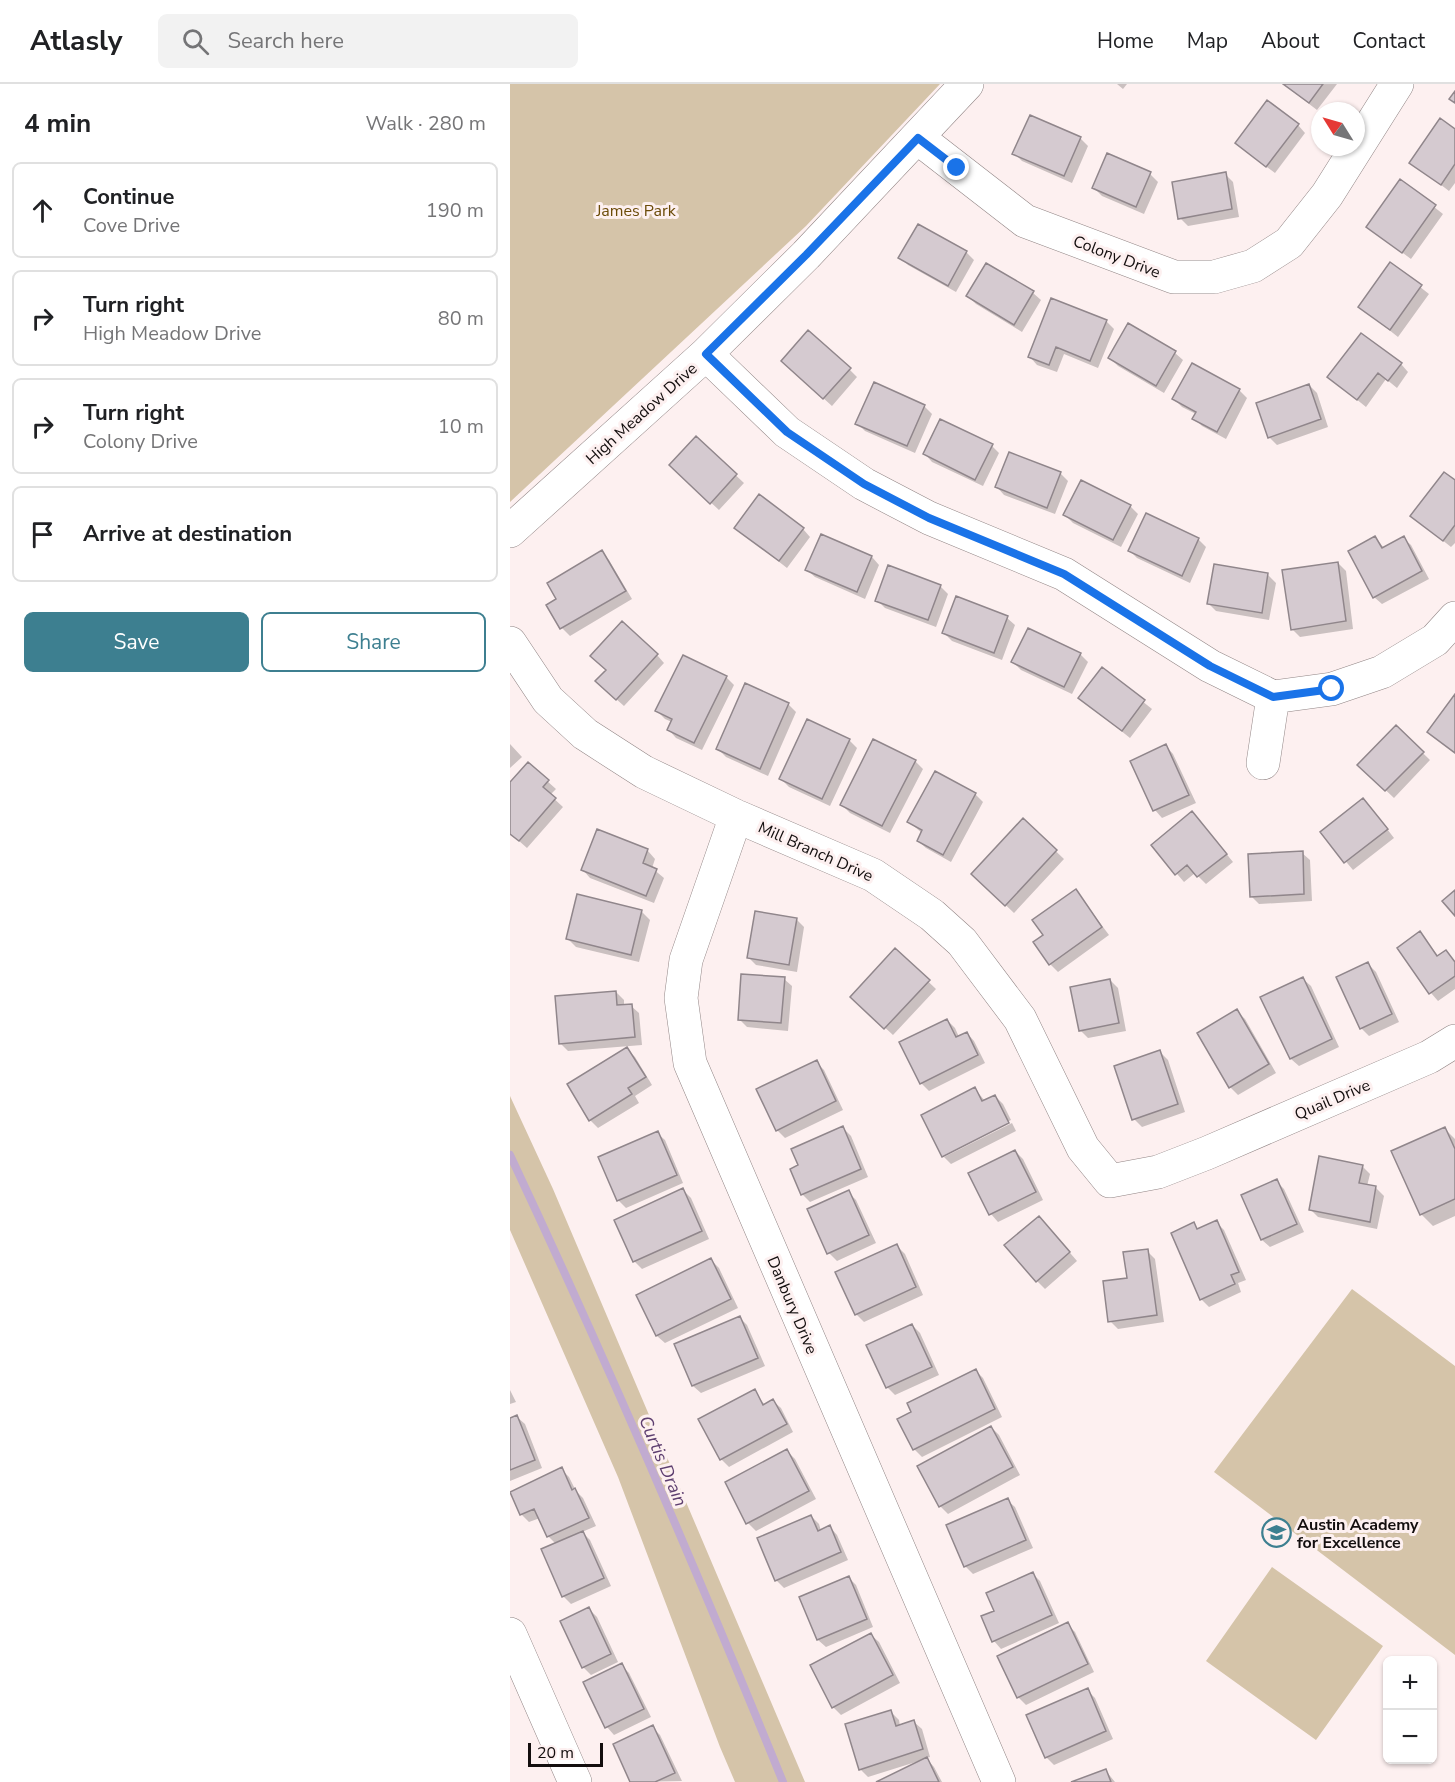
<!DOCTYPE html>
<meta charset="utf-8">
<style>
:root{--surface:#fff;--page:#f2f2f2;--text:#202124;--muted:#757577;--line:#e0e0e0;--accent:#3d7f90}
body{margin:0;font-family:"Nunito Sans",sans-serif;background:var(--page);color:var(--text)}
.controls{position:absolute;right:18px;bottom:18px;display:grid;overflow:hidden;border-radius:9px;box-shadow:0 2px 4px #0004}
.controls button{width:54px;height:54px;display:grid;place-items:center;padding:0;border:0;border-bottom:2px solid var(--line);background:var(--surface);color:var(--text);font:30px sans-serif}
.compass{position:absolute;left:801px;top:18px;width:54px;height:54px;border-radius:50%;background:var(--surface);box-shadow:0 2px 4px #0004;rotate:307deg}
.scale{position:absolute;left:18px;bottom:15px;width:75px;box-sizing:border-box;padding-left:6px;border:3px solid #130e0e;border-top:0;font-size:16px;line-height:21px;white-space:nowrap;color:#130e0e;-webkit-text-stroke:4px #fdf0f0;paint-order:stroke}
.stop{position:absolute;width:18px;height:18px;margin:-14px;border:4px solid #1a73e8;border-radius:50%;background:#fff}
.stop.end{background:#1a73e8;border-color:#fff;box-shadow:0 2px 6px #0008}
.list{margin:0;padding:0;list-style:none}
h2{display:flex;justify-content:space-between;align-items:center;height:78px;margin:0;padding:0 24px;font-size:26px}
h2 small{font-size:20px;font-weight:400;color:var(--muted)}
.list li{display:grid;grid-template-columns:39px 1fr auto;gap:18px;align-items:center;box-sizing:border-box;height:96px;margin:0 12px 12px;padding:0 12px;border:2px solid var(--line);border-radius:9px}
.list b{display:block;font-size:22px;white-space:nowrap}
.list p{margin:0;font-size:20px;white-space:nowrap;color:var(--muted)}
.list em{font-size:20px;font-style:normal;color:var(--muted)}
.actions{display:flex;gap:12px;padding:18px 24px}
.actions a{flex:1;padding:14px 0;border:2px solid var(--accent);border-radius:9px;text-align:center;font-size:21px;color:var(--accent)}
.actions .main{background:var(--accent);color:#fff}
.icon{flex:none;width:33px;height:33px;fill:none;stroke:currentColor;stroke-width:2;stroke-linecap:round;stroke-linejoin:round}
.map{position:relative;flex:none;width:945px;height:1698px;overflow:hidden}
header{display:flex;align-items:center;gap:36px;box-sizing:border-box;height:84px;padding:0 30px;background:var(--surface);border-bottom:2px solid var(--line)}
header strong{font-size:28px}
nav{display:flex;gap:33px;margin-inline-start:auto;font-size:21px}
.search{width:420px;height:54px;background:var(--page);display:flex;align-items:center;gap:15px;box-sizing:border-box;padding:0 21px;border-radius:9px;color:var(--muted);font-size:22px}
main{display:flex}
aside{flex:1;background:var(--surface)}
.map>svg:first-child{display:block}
.green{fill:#d5c4a9}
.shadow{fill:#0003}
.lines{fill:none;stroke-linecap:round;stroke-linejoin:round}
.stream{stroke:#c1abd0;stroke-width:8}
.building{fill:#d5cad0;stroke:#90868b;stroke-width:1.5}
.minor-casing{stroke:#918585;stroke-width:34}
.minor{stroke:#fff;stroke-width:33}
.route{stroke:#1a73e8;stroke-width:8}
.labels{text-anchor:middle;stroke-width:6;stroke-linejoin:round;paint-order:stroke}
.park-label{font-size:16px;fill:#6b4b08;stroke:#fdf0f0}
.street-label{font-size:16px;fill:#130e0e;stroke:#fdf0f0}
.poi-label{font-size:16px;font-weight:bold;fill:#130e0e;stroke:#fdf0f0;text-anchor:start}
.water-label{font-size:18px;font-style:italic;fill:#5d3e6f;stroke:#fdf0f0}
</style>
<header>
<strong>Atlasly</strong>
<div class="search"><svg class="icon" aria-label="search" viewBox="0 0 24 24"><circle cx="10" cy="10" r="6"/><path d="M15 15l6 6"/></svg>Search here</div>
<nav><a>Home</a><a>Map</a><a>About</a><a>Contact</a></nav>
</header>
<main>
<aside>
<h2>4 min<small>Walk · 280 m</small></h2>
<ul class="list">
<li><svg class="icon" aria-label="ahead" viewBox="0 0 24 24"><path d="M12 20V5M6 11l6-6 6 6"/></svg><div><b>Continue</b><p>Cove Drive</p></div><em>190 m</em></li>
<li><svg class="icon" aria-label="right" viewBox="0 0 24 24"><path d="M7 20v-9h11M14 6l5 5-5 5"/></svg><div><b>Turn right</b><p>High Meadow Drive</p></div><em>80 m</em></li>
<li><svg class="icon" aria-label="right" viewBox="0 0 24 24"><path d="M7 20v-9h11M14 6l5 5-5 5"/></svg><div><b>Turn right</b><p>Colony Drive</p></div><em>10 m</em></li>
<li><svg class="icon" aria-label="arrive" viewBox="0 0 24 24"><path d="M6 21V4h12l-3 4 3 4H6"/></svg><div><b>Arrive at destination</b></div></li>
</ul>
<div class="actions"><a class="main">Save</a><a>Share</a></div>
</aside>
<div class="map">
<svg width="945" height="1698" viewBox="0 0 945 1698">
<rect width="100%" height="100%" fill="#fdf0f0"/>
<path class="green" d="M0,0H430L296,142L0,418Z
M0,1012L43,1105L295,1698H225L210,1663L108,1393L0,1146Z
M842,1205L945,1282V1571L704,1388Z
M762,1483L873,1562L806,1656L696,1577Z"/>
<path class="shadow" d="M607,0H617L613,5Z
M773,0H827L807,26Z
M788,41L795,49L765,89L735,67Z
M945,47V99L939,107L901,78Z
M570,54L578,62L562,99L512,77L504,69Z
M598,71L640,90L648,98L634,130L592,112L584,104Z
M715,90L723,98L729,133L678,142L670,134Z
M891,97L933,130L901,175L858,143Z
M456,168L464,176L446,208L398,181L390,173Z
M881,180L919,210L888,253L850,223Z
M523,209L531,216L512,248L466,220L458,212Z
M596,237L604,245L588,284L554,270L547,288L527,281L520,273Z
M619,241L665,269L673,276L654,309L608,282L600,274Z
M891,280L898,288L887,304L876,295L856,323L819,293Z
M682,281L729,306L737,314L716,355L692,342L684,334L686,330L672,323L664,315Z
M281,285L340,286L347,293L322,322Z
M799,301L807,309L818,343L767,361L759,353Z
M414,322L422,330L405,369L355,347L347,339Z
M186,354L234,399L209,426L169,389Z
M482,362L489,369L473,402L422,378L415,370Z
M550,389L558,397L545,430L494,411L487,403Z
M945,398V459L941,463L902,432Z
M620,422L628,430L611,463L563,439L555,431Z
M226,444L293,445L300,453L277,484Z
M865,453L874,464L893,454L901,461L919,495L872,520L864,513Z
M688,455L696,463L680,499L627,474L620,467Z
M91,468L99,476L122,515L60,552L52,544L38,521L48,515Z
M362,473L369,481L355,515L305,493L297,486Z
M828,479L836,487L843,545L790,553L782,545Z
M705,482L758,491L766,499L759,536L706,527L698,519Z
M430,502L438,510L426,543L375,524L367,516Z
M497,534L505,541L492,576L442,557L434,549Z
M570,570L578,578L562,610L511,586L503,578Z
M147,571L154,579L114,622L95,605L98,587Z
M592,585L642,625L620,654L570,614Z
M216,593L224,601L192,666L166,654L159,646L162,638L155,635L147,627Z
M278,620L286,628L258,692L216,673L208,665Z
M886,643L920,676L884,714L849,681Z
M339,656L347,664L320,722L279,703L271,695Z
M0,660L12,673L0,684Z
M656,662L663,670L686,719L652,734L645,726L622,678Z
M405,677L413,685L380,749L340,729L332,721Z
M18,680L46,705L40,711L53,723L17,764L0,749V701Z
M465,710L473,718L441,778L416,764L408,757L412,749L399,738Z
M861,724L884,754L843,786L812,749Z
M513,736L554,775L504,829L463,790Z
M690,737L723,778L696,800L685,789L674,798L643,762Z
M88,747L138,767L145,775L142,784L154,794L144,819L80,794L73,786Z
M792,769L800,776L802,817L749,820L741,812Z
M566,807L599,851L548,888L540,880L535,851Z
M68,812L132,828L140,836L129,878L66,863L58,855Z
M286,835L294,843L287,888L246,881L238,873Z
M910,849L929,873L936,868L945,877V905L928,917L921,909L889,864Z
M385,866L426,905L383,951L342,913Z
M858,880L866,888L889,938L859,952L851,944Z
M274,895L282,902L278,947L237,943L229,935Z
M793,895L801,902L829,963L789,982L781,975Z
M600,896L608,904L616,947L578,954L570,946Z
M106,908L114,916V922H121L129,929L132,961L58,967L50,959Z
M727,927L735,935L766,989L728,1011L720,1003Z
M437,936L445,944L449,953L457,949L464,957L475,979L419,1007L411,999Z
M117,965L125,973L142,1001L125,1012L129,1019L88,1044L80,1036Z
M650,968L658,976L675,1028L632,1043L624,1035Z
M306,978L314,986L333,1026L275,1054L267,1046Z
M465,1005L475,1017L485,1012L493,1020L501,1036L434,1070V1073L413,1032Z
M502,1039L506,1047L441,1080L434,1073Z
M333,1044L341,1052L358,1093L300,1118L292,1110L290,1082Z
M935,1045L945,1055V1132L923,1142L911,1130Z
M147,1049L155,1056L173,1099L116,1124L108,1116Z
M505,1067L513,1075L533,1116L488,1138L481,1130L460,1089Z
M852,1082L860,1090L857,1102L866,1104L874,1112L867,1145L808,1133L800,1125Z
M766,1097L774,1105L794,1148L760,1163L752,1156L733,1112Z
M173,1106L181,1114L199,1155L132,1185L124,1177Z
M338,1108L346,1116L366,1159L327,1177L319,1169L299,1126Z
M706,1138L714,1146L736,1196L728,1199L731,1208L699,1223L691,1215L684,1140L689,1146Z
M537,1142L567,1177L535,1205L527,1197Z
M387,1162L395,1170L413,1211L354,1238L346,1230Z
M637,1167L645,1175L654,1238L608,1245L600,1237L618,1195Z
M201,1176L209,1184L228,1224L155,1259L147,1252Z
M229,1233L237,1241L255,1282L191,1309L183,1302L166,1261Z
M402,1241L410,1249L429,1291L385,1311L377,1303Z
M465,1286L473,1294L492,1333L412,1373L404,1365Z
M0,1306L6,1318L0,1320Z
M244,1307L255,1321L263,1317L271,1324L283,1348L219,1383L211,1375Z
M7,1333L15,1340L32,1384L0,1397V1335Z
M481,1343L489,1351L510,1391L438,1430L430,1422L409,1382Z
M277,1367L285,1375L306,1415L246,1447L238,1439Z
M51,1385L59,1393L66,1407L73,1414L86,1442L72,1448L80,1456L101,1502L61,1520L53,1512L46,1460L38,1452L30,1434L19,1438L12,1431L2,1409Z
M497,1416L505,1423L523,1464L463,1490L455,1482Z
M301,1432L309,1440L311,1447L320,1443L327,1451L338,1476L274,1504L266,1496Z
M523,1490L530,1497L549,1539L491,1565L484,1557L486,1527Z
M338,1493L346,1501L363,1543L316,1563L308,1556Z
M79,1525L87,1533L108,1578L81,1591L73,1583Z
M557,1540L565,1548L584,1588L516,1621L508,1613Z
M361,1551L369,1558L390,1599L331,1631L323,1623Z
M111,1581L119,1589L141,1633L104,1651L97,1643Z
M577,1606L585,1614L603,1655L544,1681L536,1673Z
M381,1628L389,1636L390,1642L404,1638L412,1645L420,1673L416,1674L424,1683L432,1698H370L410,1678L409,1677L358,1693L350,1685Z
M142,1643L150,1651L172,1697L122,1698Z
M596,1687L605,1698H565Z"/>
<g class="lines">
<path class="stream" d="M0,1071C97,1277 187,1487 273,1698"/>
</g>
<path class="building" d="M773,0H813L799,19Z
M945,7V19L939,15Z
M757,16L789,40L756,83L725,59Z
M520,31L571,53L554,92L502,70Z
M930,34L945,45V80L931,101L899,79Z
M597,69L641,88L626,123L582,104Z
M716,88L722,125L668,135L662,98Z
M890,95L926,121L892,169L856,143Z
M408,140L457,167L438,202L388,174Z
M880,178L912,201L880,246L848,223Z
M476,179L524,207L504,241L456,212Z
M541,214L597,236L580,277L546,263L539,281L518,273Z
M618,239L666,267L646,302L598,274Z
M298,246L341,284L313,315L271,277Z
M851,249L892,279L878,297L868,289L847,316L817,293Z
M682,279L730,305L707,348L682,335L686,328L662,315Z
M364,298L415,321L397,362L345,340Z
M799,300L811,335L758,354L746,319Z
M430,335L483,360L465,396L413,370Z
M186,352L227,390L200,420L159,381Z
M499,368L551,388L537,424L485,403Z
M934,388L945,396V441L933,457L900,432Z
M571,396L621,421L603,456L553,431Z
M249,410L294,444L269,477L224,444Z
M636,429L689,454L672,492L618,467Z
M311,450L362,472L347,508L295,486Z
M865,452L872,464L894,452L912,487L863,514L838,467Z
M92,466L116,507L50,545L36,521L46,515L37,499Z
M828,478L836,537L781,546L772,486Z
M704,480L758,489L752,529L697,520Z
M378,481L431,501L418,536L365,517Z
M446,512L498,532L484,569L432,549Z
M112,537L148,570L106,616L85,597L96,586L80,572Z
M518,544L571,569L554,603L501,578Z
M173,571L217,592L184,659L157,646L162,635L145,627Z
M592,583L635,616L612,647L568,614Z
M235,599L279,619L250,685L206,665Z
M945,610V669L917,648Z
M297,635L340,655L312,715L269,695Z
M886,641L914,668L875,707L847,681Z
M363,655L406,676L372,742L330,721Z
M656,660L679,711L643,727L620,677Z
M18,678L39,696L33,703L46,714L9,757L0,750V698Z
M425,687L466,709L433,771L407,757L412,746L397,738Z
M853,714L878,745L834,779L810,748Z
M682,727L717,770L687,793L677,781L665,791L641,761Z
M513,734L547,766L495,822L461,790Z
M87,745L138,765L133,779L147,785L136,812L71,786Z
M793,767L794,810L740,813L738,770Z
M566,805L592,843L539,881L523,858L533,851L522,836Z
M945,806V832L932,817Z
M67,810L132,826L121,871L56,855Z
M245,827L287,834L279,881L237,874Z
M910,847L927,872L936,866L945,878V892L919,910L887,864Z
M385,864L420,896L374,945L340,913Z
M858,878L882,930L850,945L826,893Z
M231,890L275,893L271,939L228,936Z
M793,893L822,955L780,975L750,913Z
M600,895L609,939L569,947L560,903Z
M106,907L107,921L122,920L125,953L49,960L45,912Z
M727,925L759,980L719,1004L687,949Z
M437,935L446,953L457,948L468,971L410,1000L389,958Z
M117,963L136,993L118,1004L122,1010L79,1037L57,1000Z
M650,966L668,1020L622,1036L604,982Z
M307,976L326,1017L266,1047L246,1005Z
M465,1003L472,1017L485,1011L499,1039L432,1073L411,1031Z
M333,1042L351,1085L291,1111L280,1085L288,1081L281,1065Z
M935,1043L945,1065V1115L910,1131L881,1067Z
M148,1047L167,1091L107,1117L88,1073Z
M505,1066L526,1108L479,1131L458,1089Z
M809,1072L853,1081L849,1099L866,1102L860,1138L799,1126Z
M767,1095L787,1140L751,1156L731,1111Z
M173,1104L192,1147L123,1178L104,1136Z
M339,1106L359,1151L317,1170L297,1125Z
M529,1132L560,1168L526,1198L494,1161Z
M707,1136L729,1188L721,1191L725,1200L690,1216L661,1149L684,1138L687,1145Z
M387,1160L406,1203L345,1231L325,1188Z
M638,1165L647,1231L598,1238L593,1197L617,1194L613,1168Z
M201,1174L221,1215L146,1252L126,1211Z
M230,1232L248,1274L182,1302L164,1260Z
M402,1240L422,1283L376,1304L356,1261Z
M466,1285L485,1325L403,1366L387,1335L401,1328L397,1319Z
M245,1305L253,1321L263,1315L277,1340L210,1376L188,1335Z
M7,1331L25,1376L0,1386V1334Z
M481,1342L503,1383L429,1423L407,1382Z
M277,1365L299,1407L236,1440L215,1398Z
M52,1383L62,1406L65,1404L79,1434L37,1453L24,1425L10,1431L0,1408Z
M498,1414L516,1456L454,1483L436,1441Z
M301,1431L308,1447L320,1441L331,1468L265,1497L247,1454Z
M73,1447L94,1494L52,1513L31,1465Z
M523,1488L542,1531L482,1558L471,1532L484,1527L476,1509Z
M339,1492L357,1535L307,1556L289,1513Z
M79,1523L101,1570L72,1584L50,1537Z
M558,1538L578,1580L507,1614L487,1572Z
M361,1549L383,1591L322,1624L300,1581Z
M112,1579L134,1625L95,1644L73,1598Z
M578,1604L596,1647L535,1674L516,1631Z
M381,1626L386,1642L404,1636L413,1665L349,1686L335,1640Z
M143,1641L165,1689L145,1698H120L103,1660Z
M417,1673L429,1698H366Z
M596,1685L601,1698H561Z"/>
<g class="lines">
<defs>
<path id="minor" d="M408,54L515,137L664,193H704L743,182L779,159L817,111L887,0
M196,270L277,348L354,400L419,434L554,490L700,582L763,613L822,605L872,588L925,556L945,534
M0,447L196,270L296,171L457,0
M0,559L38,616L75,650L134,688L226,732L363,791L422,831L452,858L510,935L573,1064L600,1097L648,1088L697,1069L919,973L945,957
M753,679L763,613
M226,732L176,876L171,914L180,979L489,1698
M0,1550L65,1698"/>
</defs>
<use href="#minor" class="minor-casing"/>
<use href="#minor" class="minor"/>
</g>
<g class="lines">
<path class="route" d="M447,84L408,54L296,171L196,270L277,348L354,400L419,434L554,490L700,582L763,613L822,605"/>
</g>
<defs>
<symbol id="school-ring" viewBox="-11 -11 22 22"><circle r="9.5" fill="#fdf0f0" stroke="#3d7f90" stroke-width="1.5"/><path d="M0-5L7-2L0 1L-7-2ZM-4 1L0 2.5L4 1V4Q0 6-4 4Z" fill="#3d7f90"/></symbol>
</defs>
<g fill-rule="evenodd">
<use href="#school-ring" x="750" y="1432" width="33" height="33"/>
</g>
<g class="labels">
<g class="park-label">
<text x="126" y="132">James Park</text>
</g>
<g class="street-label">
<text transform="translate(607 172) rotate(21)" y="6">Colony Drive</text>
<text transform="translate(131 329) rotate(-42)" y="6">High Meadow Drive</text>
<text transform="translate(306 767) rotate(24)" y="6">Mill Branch Drive</text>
<text transform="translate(822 1015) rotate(-23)" y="6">Quail Drive</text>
<text transform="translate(283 1221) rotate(67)" y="6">Danbury Drive</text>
</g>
<g class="poi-label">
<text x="787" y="1446">Austin Academy<tspan x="787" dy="18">for Excellence</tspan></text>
</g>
<g class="water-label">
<text transform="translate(153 1377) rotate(67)" y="6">Curtis Drain</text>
</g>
</g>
</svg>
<div class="controls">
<button>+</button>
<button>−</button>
</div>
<svg class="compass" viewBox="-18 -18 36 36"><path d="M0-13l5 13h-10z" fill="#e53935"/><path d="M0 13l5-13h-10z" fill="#757577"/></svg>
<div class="scale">20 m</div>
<div class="stop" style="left:822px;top:605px"></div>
<div class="stop end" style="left:447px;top:84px"></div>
</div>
</main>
